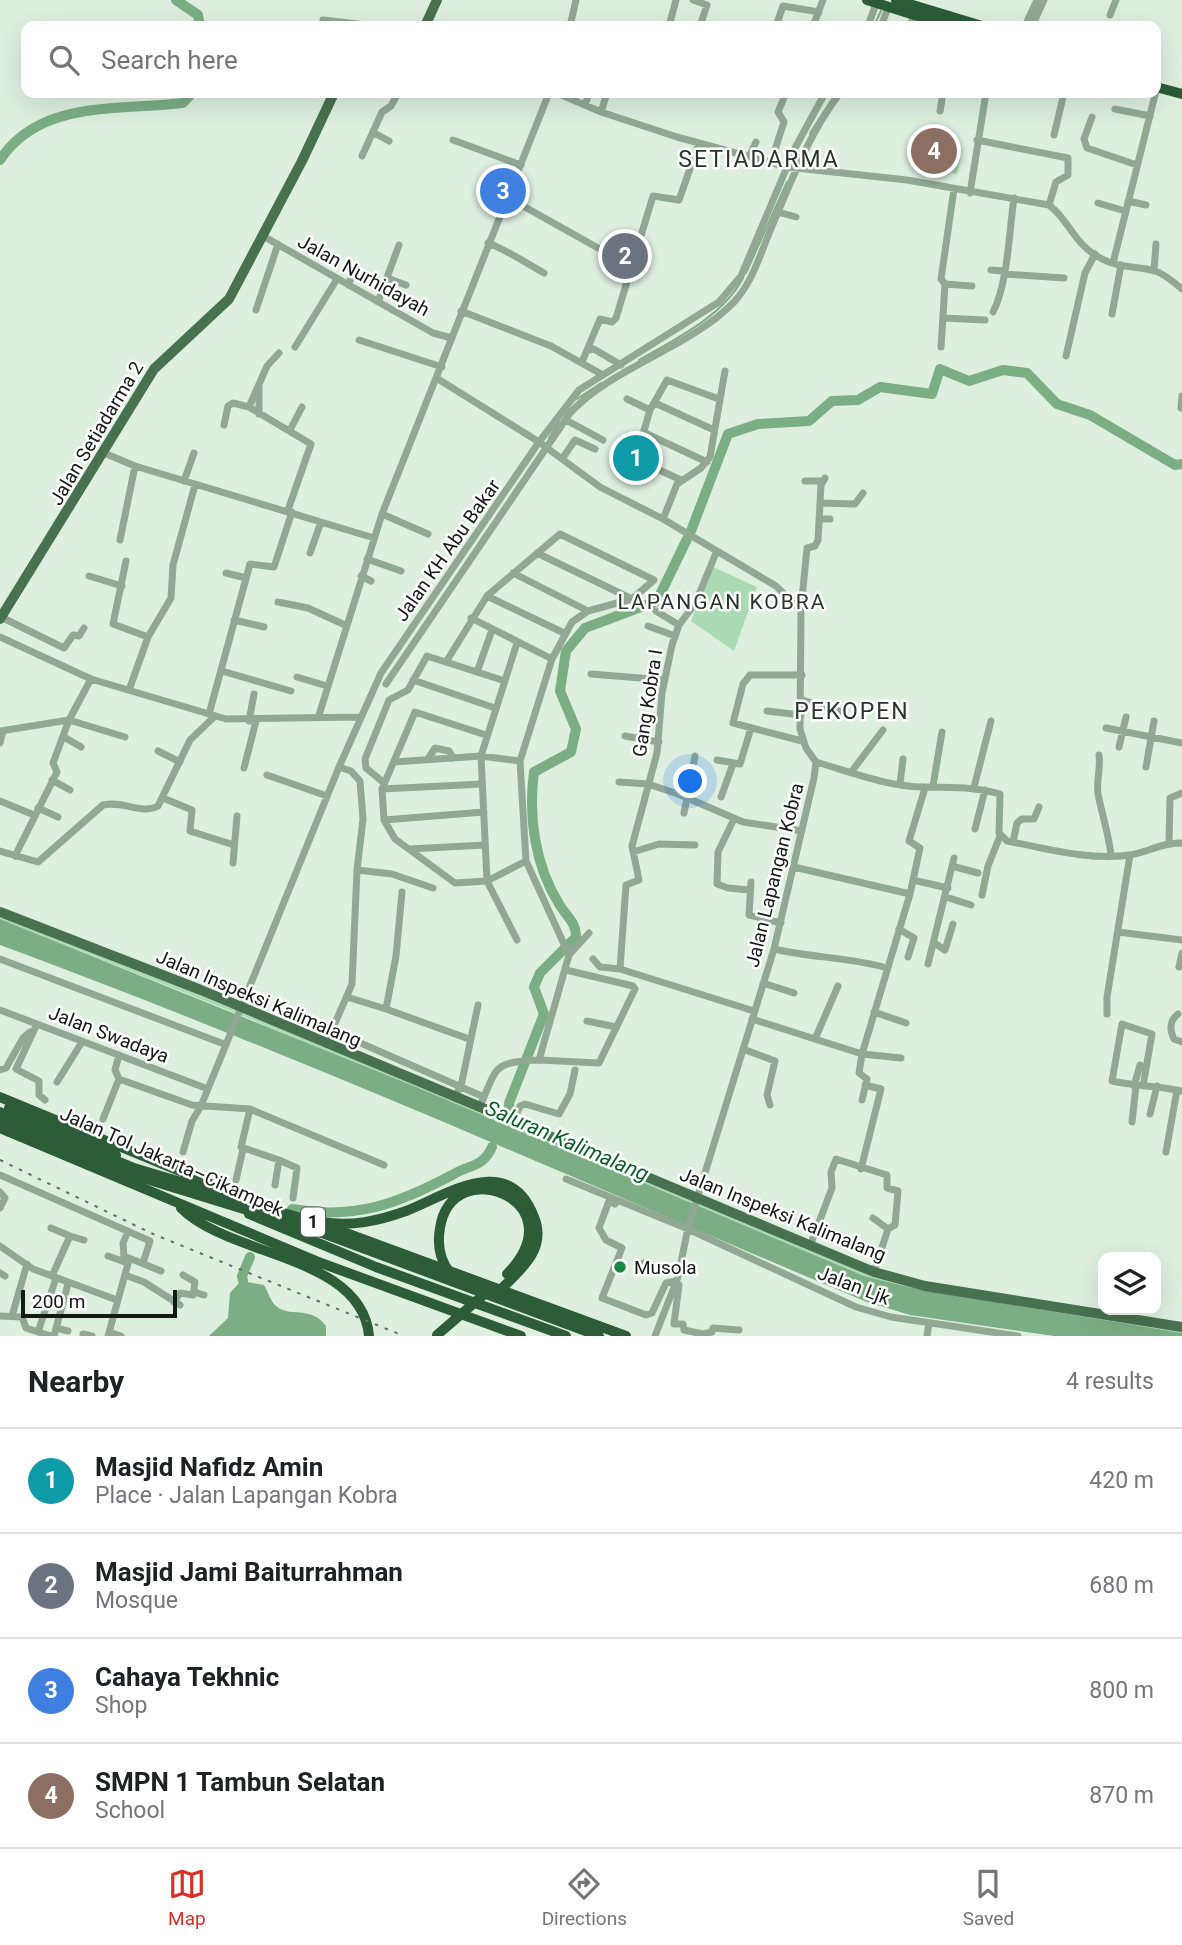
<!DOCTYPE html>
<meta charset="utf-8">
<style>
:root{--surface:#fff;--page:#f2f2f2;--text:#202124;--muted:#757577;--line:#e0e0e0;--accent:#d93025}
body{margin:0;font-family:Roboto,sans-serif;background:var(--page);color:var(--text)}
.controls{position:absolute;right:21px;bottom:21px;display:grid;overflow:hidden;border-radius:14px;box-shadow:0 7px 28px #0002}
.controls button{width:63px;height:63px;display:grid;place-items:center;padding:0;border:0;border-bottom:2px solid var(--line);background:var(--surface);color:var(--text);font:35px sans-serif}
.scale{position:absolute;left:21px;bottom:18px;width:156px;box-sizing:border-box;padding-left:7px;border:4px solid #131913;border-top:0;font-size:19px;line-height:24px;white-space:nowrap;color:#131913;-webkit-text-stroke:5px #fff;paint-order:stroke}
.you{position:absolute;left:691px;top:782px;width:24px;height:24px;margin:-18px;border:5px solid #fff;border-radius:50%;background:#1a73e8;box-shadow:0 0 0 10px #1a73e833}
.badge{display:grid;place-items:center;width:46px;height:46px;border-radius:50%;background:var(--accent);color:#fff;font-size:23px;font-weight:700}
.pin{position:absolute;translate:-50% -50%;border:4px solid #fff;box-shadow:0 2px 7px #0006}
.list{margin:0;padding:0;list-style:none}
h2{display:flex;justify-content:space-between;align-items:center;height:91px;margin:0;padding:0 28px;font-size:30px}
h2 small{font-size:23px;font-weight:400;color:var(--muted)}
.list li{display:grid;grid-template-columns:46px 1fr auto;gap:21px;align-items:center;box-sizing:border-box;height:105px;padding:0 28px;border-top:2px solid var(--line)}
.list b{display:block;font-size:26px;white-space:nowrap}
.list p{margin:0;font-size:23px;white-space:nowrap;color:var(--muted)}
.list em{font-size:23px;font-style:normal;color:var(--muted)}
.icon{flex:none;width:38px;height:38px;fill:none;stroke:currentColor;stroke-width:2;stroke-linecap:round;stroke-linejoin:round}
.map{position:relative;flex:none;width:1182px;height:1336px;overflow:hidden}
.search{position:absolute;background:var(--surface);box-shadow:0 7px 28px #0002;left:21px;right:21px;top:21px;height:77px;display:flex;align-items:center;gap:18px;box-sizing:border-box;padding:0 24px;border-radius:14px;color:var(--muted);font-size:26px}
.sheet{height:511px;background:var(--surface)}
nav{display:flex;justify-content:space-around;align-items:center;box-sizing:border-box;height:98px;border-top:2px solid var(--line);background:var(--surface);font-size:19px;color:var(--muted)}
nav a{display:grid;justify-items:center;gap:4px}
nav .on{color:var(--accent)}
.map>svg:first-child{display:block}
.green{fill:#abdbb2}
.water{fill:#7bae83}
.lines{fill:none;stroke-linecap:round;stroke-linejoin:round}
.stream{stroke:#7bae83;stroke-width:2}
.river{stroke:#7bae83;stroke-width:10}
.minor{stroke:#92a895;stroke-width:7}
.major{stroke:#48714f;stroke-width:10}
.highway{stroke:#2c5d37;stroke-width:10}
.rail{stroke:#646f65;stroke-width:2;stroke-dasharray:3.5 7;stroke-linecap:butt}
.highway-bridge{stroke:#2c5d37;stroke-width:10}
.poi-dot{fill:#1b873e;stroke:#fff;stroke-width:2.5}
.labels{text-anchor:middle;stroke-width:5;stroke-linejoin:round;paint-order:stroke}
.shield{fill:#fff;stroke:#5a5e5a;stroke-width:2}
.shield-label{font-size:18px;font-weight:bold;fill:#131913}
.street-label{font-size:19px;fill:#131913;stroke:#fff}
.poi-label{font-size:19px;fill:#131913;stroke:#fff;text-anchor:start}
.neighbourhood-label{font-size:21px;letter-spacing:2px;fill:#28362a;stroke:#fff}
.water-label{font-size:21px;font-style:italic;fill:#095c26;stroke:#fff}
.quarter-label{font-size:23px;letter-spacing:2px;fill:#28362a;stroke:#fff}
</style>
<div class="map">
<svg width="1182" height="1336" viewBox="0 0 1182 1336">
<rect width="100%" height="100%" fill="#deefe0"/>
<path class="green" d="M922,143L962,150L957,174L918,167Z
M713,567L757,587L734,651L691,621Z
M0,912L254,1013L685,1194L698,1204L714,1205L898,1279L1182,1327V1333L908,1287L864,1276L238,1014L0,919Z"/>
<path class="water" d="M0,919L416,1087L864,1276L908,1287L1182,1333V1336H1054L910,1315L867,1302C579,1181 293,1053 0,945Z
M241,1281L264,1285C268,1291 270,1300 275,1305C288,1319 310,1304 326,1326V1336H209L228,1318L230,1293Z"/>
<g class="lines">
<path class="stream" d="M874,26L881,11
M810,133L836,93
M746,273L787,182
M639,360C676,339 723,316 743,278
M577,399L601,383
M549,438L559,422"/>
<path class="river" d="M176,0L198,15L200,26
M0,160C40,99 119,111 183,103L192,93
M691,531L728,434L758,424L809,421L832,401L858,400L880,387L932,394L940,369L969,381L1003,370L1027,373L1057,404L1090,415L1175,465L1182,464
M510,1115L509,1103L544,1014L534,987L540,973L576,937C576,922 567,917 559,904C535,865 528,817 534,772L571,752L576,729L560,691L566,651L585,628L657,601L687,539
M292,1209C355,1220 398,1204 454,1174C471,1164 483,1167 492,1147
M243,1281L242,1276L250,1257"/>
<path class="minor" d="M693,0L707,5L700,26
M1110,15L1116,0
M323,20L375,26
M570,26L576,0
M669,26L676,0
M776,26L783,6L819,12
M813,26L823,0
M868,26L877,1
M881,26L888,8
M910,26L915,13
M1025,26L1037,0
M1032,26L1044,0
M557,93L601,112L677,137L787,167L907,180L1049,205C1071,222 1073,244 1102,259C1118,268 1137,266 1155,271C1165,274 1173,282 1182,289
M585,105L589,93
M1115,109L1150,116
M940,111L943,93
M601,112L607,93
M1092,117L1084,139L1087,148L1137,165
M374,133L389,141
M1054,135L1064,93
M453,140L521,165
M977,140L1068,158V175L1056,182L1049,205
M750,155L756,142
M362,156L382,112L391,106L398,93
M771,162L784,122L778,112L786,93
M970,193L986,93
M507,197L632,267
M1128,201L1146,205
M1098,203L1125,211
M778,212L796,217
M263,236L433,333L452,338
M488,243C509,251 524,262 544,273
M1113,263L1157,87
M991,270L1004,271
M1154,271L1156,244
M1004,274L1064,278
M387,278L406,285
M945,284L972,286
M348,285L356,268
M378,302L399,245
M256,310L278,244
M461,311L551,346L603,375
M993,312C1008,283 1009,232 1014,198
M1112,314L1121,265
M943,318L985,320
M359,340L442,367
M295,347L337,279
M941,347L945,284L941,279L954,189
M589,350L594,349L621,365
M279,353L267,366L249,407L311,444L288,510
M1066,356L1085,273L1095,254
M582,362L600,319L612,322L616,318L653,196L679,200L699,143
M438,379L539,442L600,487L663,519L776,586L801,610L800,729L806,748L816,762L814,778L774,949L688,1228L678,1277L655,1336
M627,399L650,410
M655,403L714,430
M1181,408L1182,396
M259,414V385
M566,420L603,440
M224,425L228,406L233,403L249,407
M290,430L302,407
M645,433L707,462
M618,451L681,480
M104,453L135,466L374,538
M636,458L650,410L667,380L719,399
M562,459L575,440L595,449
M184,481L194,453
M805,481H822
M820,503L855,504L863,493
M382,514L428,534
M663,519L677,484L701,468L710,457L725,371
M819,519H830
M120,540L135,466
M310,553L321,522
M537,553L632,599
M367,559L401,571
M126,561L113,624L148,637
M226,573L246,578
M513,573L588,611
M89,576L122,586
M361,576L371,581
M487,596L564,633
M278,602L308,608L345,625
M801,609L807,548L815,546L818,540L821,485L825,478
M656,611L679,625
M1,617L64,648L73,635L79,636L84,628
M471,618L552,659
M234,620L264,627
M648,626L675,636
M0,637L91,679
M446,662L487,596L560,534L654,580L632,599L588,611L572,622L552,659L520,761L526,861L569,955L539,1060C490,1062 498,1068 479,1108
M222,671L291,691
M477,672L492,630
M591,674L665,680
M297,677L327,686
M413,680L495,708
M386,684L570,413C614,366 690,348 734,302C752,283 760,255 770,231C790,184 809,133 840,93
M129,690L148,637L171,598L173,565L195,485
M802,700L843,712
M767,711L801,715
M209,714L250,564L274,567L292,512
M319,715L382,514L549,93
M249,721L254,694
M1106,728L1182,743
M0,731L69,720L91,679L226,719L360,717
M486,735L415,712L382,789L384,820L395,839L455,883L487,881L526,861
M625,736L659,742
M64,737L81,747
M802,741L733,723L743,684L750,675H802
M0,743L3,731
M1119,747L1126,717
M158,751L180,762
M1099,755C1101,769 1096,781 1098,794C1102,815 1109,834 1111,856
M428,759L435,748L449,751L453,758
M717,760L740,764L751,728
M394,762L481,756L520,761
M816,762C850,772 889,787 924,787C950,788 973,786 1000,794L999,833L1007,841C1045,848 1090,861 1129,855C1147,853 1162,842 1182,843
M1146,767L1154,721
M244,768L256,721
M852,771L883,730
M267,775L327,796
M52,780L70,790
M383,782L366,768L365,759L389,700L408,690L427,656L505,681
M619,782L648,784L678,794L743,822L802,831
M900,784L903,759
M933,786L942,732
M974,787L991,721
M382,789L482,784
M721,797L733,764
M163,798L192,810L190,831L234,845
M0,801L34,815
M38,808L58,817
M684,813L695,756
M734,819L718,852L717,884L728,888L750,890
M384,820L484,812
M975,829L985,790
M1013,842L1017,823L1022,819H1034L1039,807
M1169,843L1170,798L1182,793
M409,849L485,845
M0,851L38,862L103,805C123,800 141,815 158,806L190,740L214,717
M633,852L659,844L695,845
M15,856L57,772L53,763L69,720L125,737
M233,863L237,816
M952,866L978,873
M794,867L910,894
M357,870L392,874L433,888
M913,880L948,888
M751,882L749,915L781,923
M982,895L988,866L1000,836
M946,897L971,905
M899,929L914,938L908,957
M1118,932L1182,940
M517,940L487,881L481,756L517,643
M934,943L945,950L953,924
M774,949C812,958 849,957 887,968
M569,955L589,933
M0,959L224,1044
M593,959L600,967L620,969L754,1011
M928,964L954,858
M1179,967L1182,953
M620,969L626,885L639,880L632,846L657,753L662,693L672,645L679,625L695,604L716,553
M763,983L794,993
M347,997L386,1009L396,956L402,892
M386,1009L469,1039
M0,1010L208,1089
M874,1012L906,1023
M1107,1014V997L1130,855
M1178,1014C1170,1020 1169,1029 1174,1039L1182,1042
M752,1019L862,1054L901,1058
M587,1021L616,1027
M37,1024L16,1069L39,1081V1095L45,1100
M333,1031L484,1097
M815,1039L838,986
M326,1044L352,984L357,870L363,819L360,781L351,771L339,767
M743,1049L775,1061L767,1095L770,1105
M119,1055L115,1070L119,1079L192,1105L250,1109L384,1165
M539,1060L599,1063L635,989L633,986L566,970
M0,1070L6,1068L23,1038L30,1032
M57,1082L82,1042
M1134,1086L1140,1065
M1143,1086L1152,1034L1122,1024L1112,1081C1135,1086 1159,1086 1182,1091
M454,1097L461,1086L478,1005
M862,1100L867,1079L859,1073L862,1054L910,894L920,848L909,841L925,788
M250,1109L241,1147L279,1160L275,1185
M1150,1114L1157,1086
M103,1119L119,1079
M513,1122L520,1106L525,1104L559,1114L570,1094L575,1070
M1132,1122L1136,1086
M183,1152L192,1121L201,1106L339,767L381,673L539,442L579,390L719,302L741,276L795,148L825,93
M1166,1152L1177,1090
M279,1160L297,1168L293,1198
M861,1169L881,1089L865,1085
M0,1175L150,1241L143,1263
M566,1179L688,1229L856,1307L891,1317L1018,1336
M236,1180L243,1149
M0,1192L5,1198L0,1208
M615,1204L609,1201L599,1228L606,1240L622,1248L602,1298L646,1315L652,1313L666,1283L676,1281
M873,1218L888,1229
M51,1228L70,1236
M128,1231L123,1243L124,1256L161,1271
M0,1246L33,1269L117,1300
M810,1246L832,1188L831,1172L836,1159L887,1175V1188L898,1191L895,1225L888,1229L874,1272
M108,1256L128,1263
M643,1263L680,1271
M0,1273L5,1276
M125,1275L144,1282L180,1305
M52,1276L70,1236L84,1240
M679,1285L674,1324H683L684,1330L703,1334L712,1332L713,1328L739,1330
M194,1292L204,1295
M174,1302L180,1293L193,1295L195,1282L183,1275
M0,1316L22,1317L26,1328L51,1336
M12,1316L27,1264
M56,1328L68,1331
M38,1332L56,1278
M109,1332L121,1336
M83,1334L92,1336
M54,1336L68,1284
M108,1336L129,1260
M927,1336L929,1323"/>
<path class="major" d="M425,26L437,0
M0,619L154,369L229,299L302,161L334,93
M0,912L201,990L874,1272L925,1286L1182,1327"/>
<path class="highway" d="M867,0L949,26
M896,0L982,26
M1156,87L1182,94
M0,1097L240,1196
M9,1108L116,1155
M0,1128L321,1263L521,1336
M181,1208C229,1257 362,1255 369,1336
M249,1214L376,1267L566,1336
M322,1222C351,1227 378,1221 406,1211C447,1195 509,1151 534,1217C547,1248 522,1269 501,1289
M451,1274C440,1261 437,1245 440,1228C452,1151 579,1201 507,1274"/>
<path class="rail" d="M0,1160L153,1234L404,1336"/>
<path class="highway-bridge" d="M0,1112L134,1168L327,1226L626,1336
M0,1120L104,1166L325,1234L599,1336
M437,1335L488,1291"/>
</g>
<circle class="poi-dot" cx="620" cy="1267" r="7"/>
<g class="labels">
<rect class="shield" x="301" y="1207.5" width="24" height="29" rx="5"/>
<g class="shield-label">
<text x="313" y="1228">1</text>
</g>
<g class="street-label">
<text transform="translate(364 275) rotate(29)" y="7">Jalan Nurhidayah</text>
<text transform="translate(96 433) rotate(-59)" y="7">Jalan Setiadarma 2</text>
<text transform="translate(447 550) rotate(-55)" y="7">Jalan KH Abu Bakar</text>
<text transform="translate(647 703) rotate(-81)" y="7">Gang Kobra I</text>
<text transform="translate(774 875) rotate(-76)" y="7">Jalan Lapangan Kobra</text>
<text transform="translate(259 998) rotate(23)" y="7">Jalan Inspeksi Kalimalang</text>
<text transform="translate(109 1034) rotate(21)" y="7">Jalan Swadaya</text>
<text transform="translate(172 1161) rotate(24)" y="7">Jalan Tol Jakarta–Cikampek</text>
<text transform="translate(783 1214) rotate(22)" y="7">Jalan Inspeksi Kalimalang</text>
<text transform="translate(854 1285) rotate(21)" y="7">Jalan Ljk</text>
</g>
<g class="poi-label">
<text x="634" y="1274">Musola</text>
</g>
<g class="neighbourhood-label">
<text x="722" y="609">LAPANGAN KOBRA</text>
</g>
<g class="water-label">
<text transform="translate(567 1141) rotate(23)" y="7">Saluran Kalimalang</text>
</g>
<g class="quarter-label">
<text x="759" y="167">SETIADARMA</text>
<text x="852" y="719">PEKOPEN</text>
</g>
</g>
</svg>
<div class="controls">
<button><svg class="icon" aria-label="layers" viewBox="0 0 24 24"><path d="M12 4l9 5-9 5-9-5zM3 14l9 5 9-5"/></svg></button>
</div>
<div class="scale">200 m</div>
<div class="you"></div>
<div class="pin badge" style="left:636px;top:458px;background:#0f9aa8">1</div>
<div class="pin badge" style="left:625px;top:256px;background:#6b7280">2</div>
<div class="pin badge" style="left:503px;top:191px;background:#3f7fe0">3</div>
<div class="pin badge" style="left:934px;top:151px;background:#8d6e63">4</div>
<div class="search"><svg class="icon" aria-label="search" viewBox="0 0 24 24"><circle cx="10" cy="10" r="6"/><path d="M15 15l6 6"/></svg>Search here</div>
</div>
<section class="sheet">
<h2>Nearby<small>4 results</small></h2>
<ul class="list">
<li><span class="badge" style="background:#0f9aa8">1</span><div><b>Masjid Nafidz Amin</b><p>Place · Jalan Lapangan Kobra</p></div><em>420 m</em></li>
<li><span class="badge" style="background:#6b7280">2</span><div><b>Masjid Jami Baiturrahman</b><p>Mosque</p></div><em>680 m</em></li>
<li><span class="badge" style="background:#3f7fe0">3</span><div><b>Cahaya Tekhnic</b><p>Shop</p></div><em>800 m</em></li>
<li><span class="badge" style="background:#8d6e63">4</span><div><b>SMPN 1 Tambun Selatan</b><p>School</p></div><em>870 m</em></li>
</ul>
</section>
<nav>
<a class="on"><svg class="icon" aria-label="map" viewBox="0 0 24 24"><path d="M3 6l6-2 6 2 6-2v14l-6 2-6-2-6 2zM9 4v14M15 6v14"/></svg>Map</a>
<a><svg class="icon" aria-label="directions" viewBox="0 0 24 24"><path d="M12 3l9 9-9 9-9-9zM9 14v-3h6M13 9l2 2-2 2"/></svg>Directions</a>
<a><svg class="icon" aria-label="saved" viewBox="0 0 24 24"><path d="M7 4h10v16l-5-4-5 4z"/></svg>Saved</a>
</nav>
